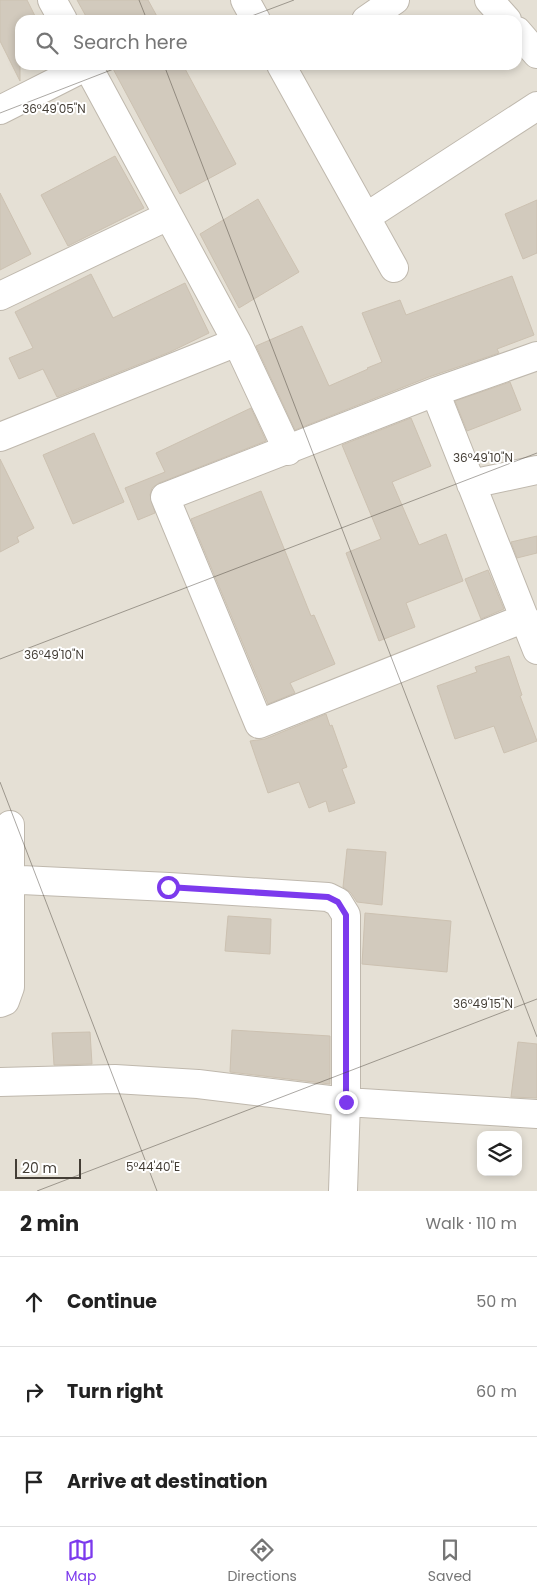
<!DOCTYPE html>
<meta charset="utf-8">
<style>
:root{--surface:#fff;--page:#f2f2f2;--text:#222;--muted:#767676;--line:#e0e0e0;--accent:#7c3aed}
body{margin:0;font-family:Poppins,sans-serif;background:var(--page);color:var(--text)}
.controls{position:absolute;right:15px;bottom:15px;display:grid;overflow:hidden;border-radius:10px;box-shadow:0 2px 8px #0003}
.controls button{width:45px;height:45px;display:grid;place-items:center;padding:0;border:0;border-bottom:1px solid var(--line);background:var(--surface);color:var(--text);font:25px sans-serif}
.scale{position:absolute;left:15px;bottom:12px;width:66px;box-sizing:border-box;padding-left:5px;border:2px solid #443e36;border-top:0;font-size:14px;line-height:18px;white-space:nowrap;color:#443e36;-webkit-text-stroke:4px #fff;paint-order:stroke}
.stop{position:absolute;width:15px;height:15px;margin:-11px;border:4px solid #7c3aed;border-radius:50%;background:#fff}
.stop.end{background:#7c3aed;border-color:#fff;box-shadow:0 1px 5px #0008}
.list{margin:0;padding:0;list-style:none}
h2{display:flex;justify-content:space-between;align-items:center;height:65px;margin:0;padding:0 20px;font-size:21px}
h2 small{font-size:16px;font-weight:400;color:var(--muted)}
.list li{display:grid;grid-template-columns:32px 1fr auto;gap:15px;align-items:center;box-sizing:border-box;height:90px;padding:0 20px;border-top:1px solid var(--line)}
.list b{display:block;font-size:19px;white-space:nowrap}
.list em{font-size:16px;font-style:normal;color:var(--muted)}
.icon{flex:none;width:28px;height:28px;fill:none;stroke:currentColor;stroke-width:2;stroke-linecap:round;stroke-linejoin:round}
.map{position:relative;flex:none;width:537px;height:1191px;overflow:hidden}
.search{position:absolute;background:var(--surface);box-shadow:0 2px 8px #0003;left:15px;right:15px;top:15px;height:55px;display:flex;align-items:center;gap:12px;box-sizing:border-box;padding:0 18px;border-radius:15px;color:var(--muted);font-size:19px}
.sheet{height:335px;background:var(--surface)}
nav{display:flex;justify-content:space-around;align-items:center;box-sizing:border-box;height:70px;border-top:1px solid var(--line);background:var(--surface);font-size:14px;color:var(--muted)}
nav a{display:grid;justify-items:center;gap:2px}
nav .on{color:var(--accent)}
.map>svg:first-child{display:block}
.residential{fill:#e5e0d5;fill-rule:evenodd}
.building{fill:#d2cabd;stroke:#ccc1b1}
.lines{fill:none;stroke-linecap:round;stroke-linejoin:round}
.minor-casing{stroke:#bfb8ad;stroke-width:30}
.minor{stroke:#fff;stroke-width:28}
.route{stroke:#7c3aed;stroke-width:6}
.ticks{fill:none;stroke:#443e36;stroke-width:1;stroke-opacity:0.45}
.ticks-label{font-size:12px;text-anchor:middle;fill:#443e36;stroke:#fff;stroke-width:4;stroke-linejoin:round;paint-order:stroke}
</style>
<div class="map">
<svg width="537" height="1191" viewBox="0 0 537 1191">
<rect width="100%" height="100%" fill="#f1eee6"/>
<path class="residential" d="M0,0H537V1191H0ZM20,20H517V65H20ZM481,1135H518V1172H481Z"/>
<path class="building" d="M0,0H27L37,20H20V81L0,41Z
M77,0H148L159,20H88Z
M111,65H183L236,164L180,194Z
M115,156L144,208L68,246L41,195Z
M0,193L31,254L0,270Z
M258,199L299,272L239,308L200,234Z
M537,200V253L523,259L505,214Z
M91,274L113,318L185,283L209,333L170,352L57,397L43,369L19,379L9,358L33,348L15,312Z
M512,276L534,335L497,349L499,353L429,377L295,430L256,346L302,326L329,386L368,369L367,368L382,362L362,313L400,300L406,315Z
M510,382L521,410L467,431L455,401Z
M251,408L266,441L159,483L152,488L150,495L155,513L138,520L125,488L165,472L156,453Z
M411,418L431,466L392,482L419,545L446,534L463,581L406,603L415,627L379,641L346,553L381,539L342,445Z
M94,433L124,502L73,524L43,455Z
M0,459L34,528L17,537L19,542L0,552Z
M261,491L311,616L314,615L335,664L290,683L295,693L268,704L191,519Z
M537,536V553L517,558L511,542Z
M488,570L504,609L481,619L465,579Z
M509,656L522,695L520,696L537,741L504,753L494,726L455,739L437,686L477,672L475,667Z
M326,714L330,726L332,725L347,767L342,769L355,803L329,812L326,801L309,808L299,782L268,793L250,741L265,739Z
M347,849L386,852L382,905L357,902L351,893L343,887Z
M365,913L451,921L447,972L362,964Z
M228,916L271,919L270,954L225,951Z
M232,1030L330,1036V1084L230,1072Z
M90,1032L92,1064L54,1065L52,1033Z
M518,1042L537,1044V1098L511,1097Z"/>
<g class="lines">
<defs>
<path id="minor" d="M52,0L63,20
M245,0L256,20
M489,0L507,20
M366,20L395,0
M517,31L537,54
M87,65L237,342L288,451
M281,65L394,268
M0,110L87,66
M366,217L537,106
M0,296L168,216
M435,392L537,650
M0,437L237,342
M471,484L537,470
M525,618L259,724L165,497L435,392L537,356
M0,879L169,887L328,897L338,902L346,915V1102L343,1191
M0,1003L5,1001L10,987V825
M0,1082L115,1079L198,1084L346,1102L537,1114"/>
</defs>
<use href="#minor" class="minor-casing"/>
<use href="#minor" class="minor"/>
</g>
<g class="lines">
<path class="route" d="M168,887L328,897L338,902L346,915V1102"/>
</g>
<path class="ticks" d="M139,0L147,20M241,20L294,0M164,65L537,1037M0,113L124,65M0,659L537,453M0,782L157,1191M37,1191L537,999"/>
<g class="ticks-label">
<text x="54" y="113">36°49'05"N</text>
<text x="483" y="462">36°49'10"N</text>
<text x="54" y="659">36°49'10"N</text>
<text x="483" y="1008">36°49'15"N</text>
<text x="153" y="1171">5°44'40"E</text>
</g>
</svg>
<div class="controls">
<button><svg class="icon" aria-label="layers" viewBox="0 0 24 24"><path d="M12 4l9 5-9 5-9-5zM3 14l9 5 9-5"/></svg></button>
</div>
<div class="scale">20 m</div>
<div class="stop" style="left:168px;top:887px"></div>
<div class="stop end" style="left:346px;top:1102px"></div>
<div class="search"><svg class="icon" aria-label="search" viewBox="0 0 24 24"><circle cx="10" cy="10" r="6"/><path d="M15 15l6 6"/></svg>Search here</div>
</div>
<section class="sheet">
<h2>2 min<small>Walk · 110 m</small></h2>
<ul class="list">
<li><svg class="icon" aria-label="ahead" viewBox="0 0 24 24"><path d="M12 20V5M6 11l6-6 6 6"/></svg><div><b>Continue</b></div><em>50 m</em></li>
<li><svg class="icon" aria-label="right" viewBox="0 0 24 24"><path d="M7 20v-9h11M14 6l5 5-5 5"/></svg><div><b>Turn right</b></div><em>60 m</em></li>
<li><svg class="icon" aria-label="arrive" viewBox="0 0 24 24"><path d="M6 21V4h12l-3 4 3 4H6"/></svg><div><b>Arrive at destination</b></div></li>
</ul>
</section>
<nav>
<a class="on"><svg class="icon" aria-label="map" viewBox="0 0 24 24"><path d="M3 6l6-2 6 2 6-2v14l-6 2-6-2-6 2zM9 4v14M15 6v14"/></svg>Map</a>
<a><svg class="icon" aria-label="directions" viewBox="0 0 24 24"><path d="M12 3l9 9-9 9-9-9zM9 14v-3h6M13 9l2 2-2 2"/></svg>Directions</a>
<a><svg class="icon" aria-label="saved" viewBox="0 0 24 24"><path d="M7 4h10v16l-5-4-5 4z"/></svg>Saved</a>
</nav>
